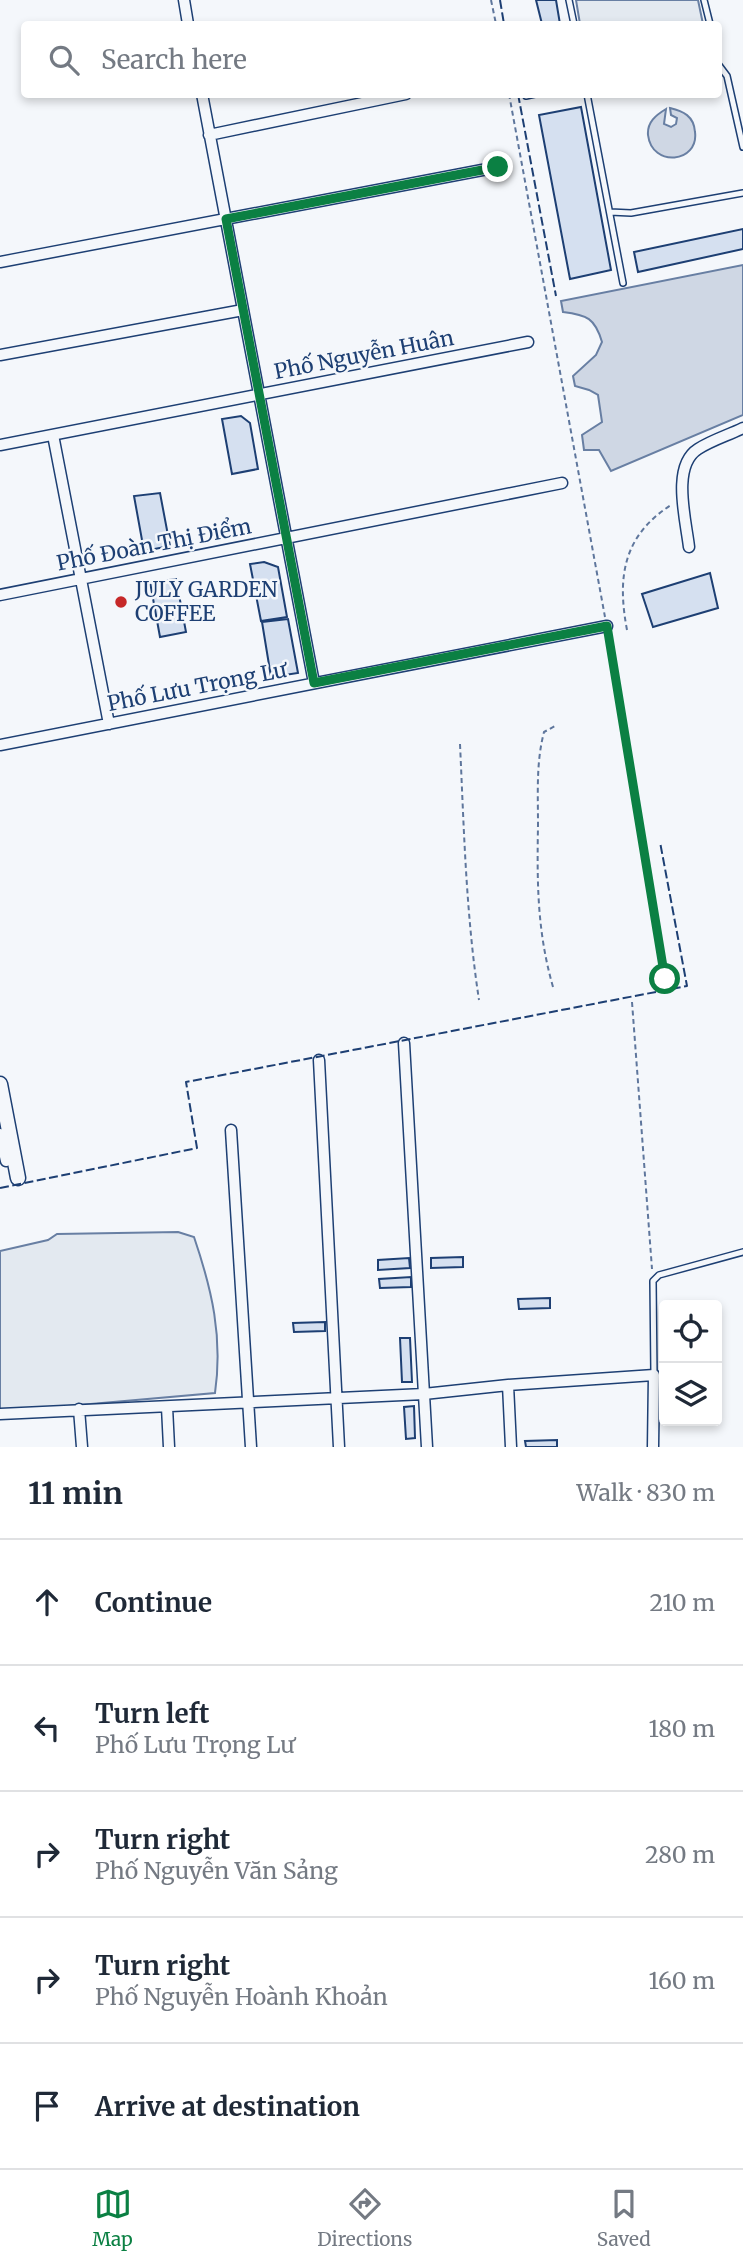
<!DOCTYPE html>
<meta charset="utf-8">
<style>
:root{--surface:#fff;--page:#f2f2f3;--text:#1f2937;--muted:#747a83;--line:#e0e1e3;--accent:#0b8043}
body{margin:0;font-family:Merriweather,serif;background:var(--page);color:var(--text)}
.controls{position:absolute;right:21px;bottom:21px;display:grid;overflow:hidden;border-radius:7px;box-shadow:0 4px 10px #0003}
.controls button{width:63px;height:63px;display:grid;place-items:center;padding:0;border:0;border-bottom:2px solid var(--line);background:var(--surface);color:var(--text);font:35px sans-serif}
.stop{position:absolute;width:21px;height:21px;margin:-16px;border:5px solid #0b8043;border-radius:50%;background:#fff}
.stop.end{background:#0b8043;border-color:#fff;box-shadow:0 2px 7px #0008}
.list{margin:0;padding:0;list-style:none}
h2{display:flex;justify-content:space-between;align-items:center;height:91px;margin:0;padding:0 28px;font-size:30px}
h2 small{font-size:23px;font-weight:400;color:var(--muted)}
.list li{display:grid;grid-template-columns:46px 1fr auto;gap:21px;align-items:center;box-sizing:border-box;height:126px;padding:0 28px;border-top:2px solid var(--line)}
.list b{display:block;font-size:26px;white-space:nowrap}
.list p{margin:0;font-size:23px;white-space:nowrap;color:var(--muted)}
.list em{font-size:23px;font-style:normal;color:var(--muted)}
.icon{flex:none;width:38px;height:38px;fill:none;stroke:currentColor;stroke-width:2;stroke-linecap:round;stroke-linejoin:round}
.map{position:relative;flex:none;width:743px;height:1447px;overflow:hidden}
.search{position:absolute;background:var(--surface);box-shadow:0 4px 10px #0003;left:21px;right:21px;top:21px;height:77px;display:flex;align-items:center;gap:18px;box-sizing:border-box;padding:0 24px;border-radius:7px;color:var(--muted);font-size:26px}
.sheet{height:721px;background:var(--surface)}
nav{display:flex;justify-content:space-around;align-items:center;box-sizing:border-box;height:98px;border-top:2px solid var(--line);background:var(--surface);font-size:19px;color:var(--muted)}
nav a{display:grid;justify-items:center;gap:4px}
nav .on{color:var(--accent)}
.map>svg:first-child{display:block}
.green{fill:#e3e9f0;stroke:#687fa3;stroke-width:2}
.water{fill:#cfd7e4;stroke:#687fa3;stroke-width:2}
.building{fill:#d5e0f0;stroke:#1d3f73;stroke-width:2}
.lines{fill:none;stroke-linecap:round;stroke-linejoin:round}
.lane-casing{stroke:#1d3f73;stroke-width:8}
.street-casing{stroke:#1d3f73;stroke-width:13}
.secondary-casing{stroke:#1d3f73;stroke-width:17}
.path{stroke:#5e769c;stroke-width:2;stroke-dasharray:5 3.5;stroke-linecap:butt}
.lane{stroke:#f4f7fb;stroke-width:5}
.street{stroke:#f4f7fb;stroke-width:10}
.secondary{stroke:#f4f7fb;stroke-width:14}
.fence{stroke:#1d3f73;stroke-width:2;stroke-dasharray:9 3.5;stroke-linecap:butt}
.route{stroke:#0b8043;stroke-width:9}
.poi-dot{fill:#c62828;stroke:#f4f7fb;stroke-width:2.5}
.labels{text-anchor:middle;stroke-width:5;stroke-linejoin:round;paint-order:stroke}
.street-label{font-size:21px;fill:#1d3f73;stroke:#f4f7fb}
.poi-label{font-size:21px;fill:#1d3f73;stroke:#f4f7fb;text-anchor:start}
</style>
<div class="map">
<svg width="743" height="1447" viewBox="0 0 743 1447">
<rect width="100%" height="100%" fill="#f4f7fb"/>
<path class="green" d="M576,0H698L703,24H580Z
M178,1232L194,1237C212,1290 223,1337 215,1393L0,1412V1251L48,1240L57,1234Z"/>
<path class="water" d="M670,108C683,111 694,116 695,132C699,163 652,168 648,135C647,122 656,115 666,109L664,124L671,127L676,124L677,118L671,115Z
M743,265V415L611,471L599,450H584L582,435L602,422L598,395L589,390L575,386L573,376L596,355L602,342C595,318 587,315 563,312L561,301Z"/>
<path class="building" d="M536,0H556L560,24H542Z
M581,107L611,270L570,279L539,115Z
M743,229V249L638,272L634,252Z
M241,416L250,423L258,469L232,474L222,419Z
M160,493L170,546L144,551L134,496Z
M264,562L278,567L287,617L261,621L250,564Z
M710,573L718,608L653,627L642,594Z
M176,579L186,632L160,637L150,582Z
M288,619L298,673L271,677L262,622Z
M463,1257V1267L431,1268V1258Z
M409,1258L410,1268L378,1270V1260Z
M411,1277V1287L380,1288L379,1279Z
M550,1298V1308L519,1309L518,1299Z
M325,1322V1331L294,1332L293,1323Z
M400,1338H410L412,1382H402Z
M414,1406L415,1438L406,1439L404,1407Z
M557,1440V1447H526L525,1441Z"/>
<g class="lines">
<defs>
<path id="lane" d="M569,0L574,24
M704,0L710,24
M718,64L727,76L743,147
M587,94L623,283
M526,96L535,94
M610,212L631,213L743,193
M654,1375L653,1281L659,1275L743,1252"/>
<path id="street" d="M184,0L188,24
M202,94L314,683
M209,135L406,94
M0,262L498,167
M0,355L243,310
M53,435L109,724
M0,445L528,342
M689,547C686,520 671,466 698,449C712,440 729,435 743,428
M0,595L562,483
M0,745L607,626
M404,1043L427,1447
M319,1060L339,1447
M231,1130L251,1447
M0,1134L6,1161
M508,1385L511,1447
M167,1407L169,1447
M79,1409L82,1447
M0,1414L424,1394L508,1385L654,1375L653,1447"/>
<path id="secondary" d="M0,1084L18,1178"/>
</defs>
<use href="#lane" class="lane-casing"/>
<use href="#street" class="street-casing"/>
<use href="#secondary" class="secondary-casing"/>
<path class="path" d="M491,0L496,24
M509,94L605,617
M627,630C617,577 623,536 671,505
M609,636L665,979
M460,744C464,830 466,915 479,1000
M553,987C537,931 537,882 538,825C538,793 536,763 544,732L557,725
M632,1002L652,1269"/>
<use href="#lane" class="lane"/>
<use href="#street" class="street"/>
<use href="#secondary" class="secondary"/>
<path class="fence" d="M500,0L504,24
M518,94L556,296
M0,1188L197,1148L186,1082L687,986L660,842"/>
</g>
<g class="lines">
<path class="route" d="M498,167L226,219L314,683L607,626L665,979"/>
</g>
<circle class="poi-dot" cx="121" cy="602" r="7"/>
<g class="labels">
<g class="street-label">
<text transform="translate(364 355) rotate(-11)" y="7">Phố Nguyễn Huân</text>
<text transform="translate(154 545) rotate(-11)" y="7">Phố Đoàn Thị Điểm</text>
<text transform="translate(197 687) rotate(-11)" y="7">Phố Lưu Trọng Lư</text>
</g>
<g class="poi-label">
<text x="135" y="597">JULY GARDEN<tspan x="135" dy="24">COFFEE</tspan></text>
</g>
</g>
</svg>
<div class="controls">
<button><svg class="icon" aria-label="locate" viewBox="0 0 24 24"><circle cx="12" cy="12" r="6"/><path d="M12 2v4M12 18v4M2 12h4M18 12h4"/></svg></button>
<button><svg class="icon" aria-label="layers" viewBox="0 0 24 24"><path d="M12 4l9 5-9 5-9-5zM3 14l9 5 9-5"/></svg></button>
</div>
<div class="stop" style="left:665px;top:979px"></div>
<div class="stop end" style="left:498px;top:167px"></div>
<div class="search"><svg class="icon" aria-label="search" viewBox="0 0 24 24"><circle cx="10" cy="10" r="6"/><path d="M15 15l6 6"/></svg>Search here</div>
</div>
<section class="sheet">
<h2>11 min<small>Walk · 830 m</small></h2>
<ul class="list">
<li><svg class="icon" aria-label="ahead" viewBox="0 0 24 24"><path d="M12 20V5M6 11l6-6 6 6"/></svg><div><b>Continue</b></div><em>210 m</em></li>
<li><svg class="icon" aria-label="left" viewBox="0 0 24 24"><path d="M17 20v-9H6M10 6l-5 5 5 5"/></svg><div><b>Turn left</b><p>Phố Lưu Trọng Lư</p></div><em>180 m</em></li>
<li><svg class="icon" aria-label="right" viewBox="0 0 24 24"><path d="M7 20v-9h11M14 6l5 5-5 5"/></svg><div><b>Turn right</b><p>Phố Nguyễn Văn Sảng</p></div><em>280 m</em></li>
<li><svg class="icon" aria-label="right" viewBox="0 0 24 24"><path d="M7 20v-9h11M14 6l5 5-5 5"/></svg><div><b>Turn right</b><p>Phố Nguyễn Hoành Khoản</p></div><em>160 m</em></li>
<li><svg class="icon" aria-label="arrive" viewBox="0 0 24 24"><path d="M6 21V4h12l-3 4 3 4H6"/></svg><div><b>Arrive at destination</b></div></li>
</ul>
</section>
<nav>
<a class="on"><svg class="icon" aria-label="map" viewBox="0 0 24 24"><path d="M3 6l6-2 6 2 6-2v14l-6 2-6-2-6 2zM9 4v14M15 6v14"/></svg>Map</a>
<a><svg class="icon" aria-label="directions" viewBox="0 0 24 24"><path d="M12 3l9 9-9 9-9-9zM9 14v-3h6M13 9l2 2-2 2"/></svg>Directions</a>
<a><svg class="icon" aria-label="saved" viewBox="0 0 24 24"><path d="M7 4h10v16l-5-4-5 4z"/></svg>Saved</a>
</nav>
